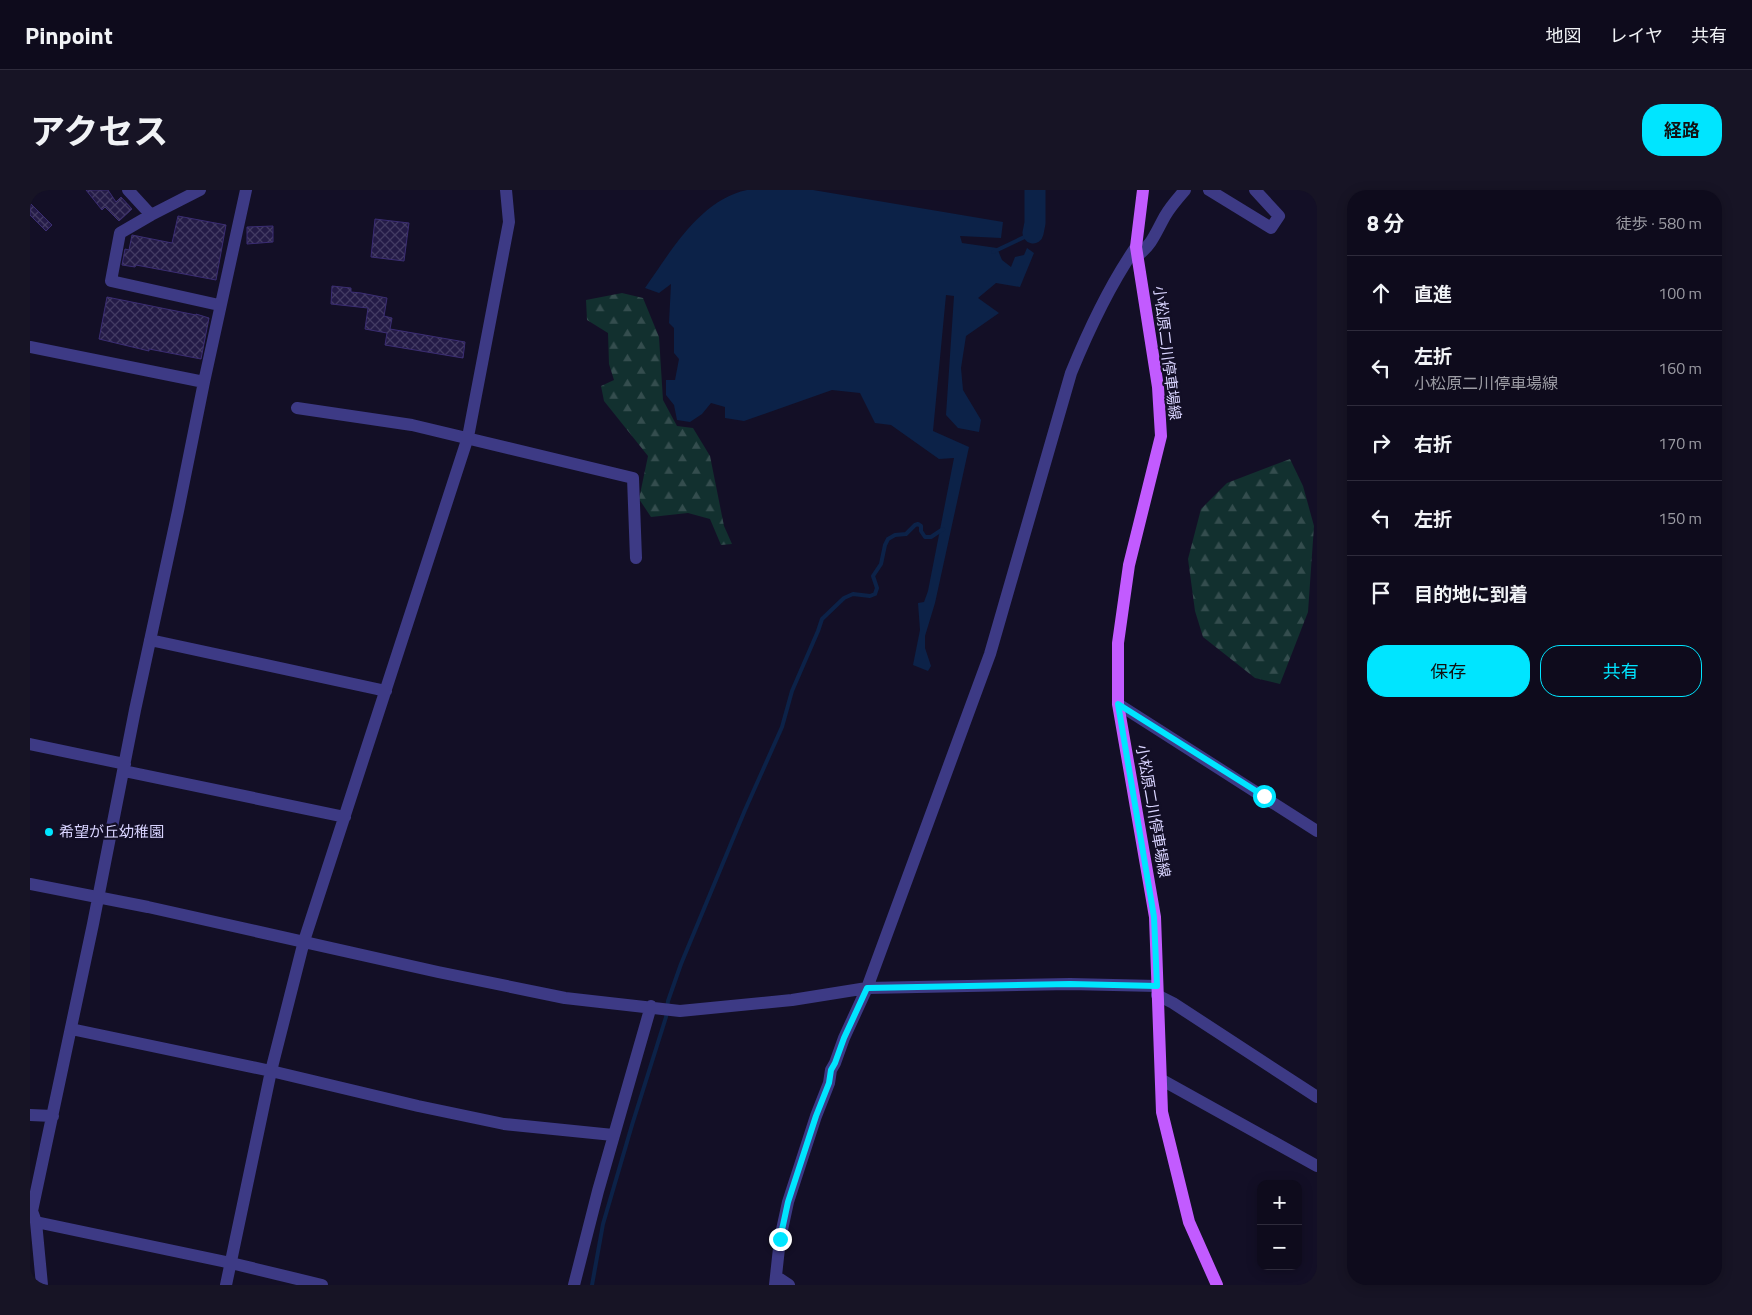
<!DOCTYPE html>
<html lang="ja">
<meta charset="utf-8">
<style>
:root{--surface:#0e0b1c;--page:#171425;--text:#f1f3f6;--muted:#9b9ba3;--line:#2e2b3b;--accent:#00e5ff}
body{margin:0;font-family:"Titillium Web","Noto Sans JP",sans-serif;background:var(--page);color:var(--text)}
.controls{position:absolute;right:15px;bottom:15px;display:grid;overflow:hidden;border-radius:10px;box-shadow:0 2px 12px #0003}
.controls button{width:45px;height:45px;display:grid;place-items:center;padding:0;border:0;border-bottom:1px solid var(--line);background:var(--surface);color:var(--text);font:25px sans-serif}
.stop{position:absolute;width:15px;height:15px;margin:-11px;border:4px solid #00e5ff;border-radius:50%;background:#fff}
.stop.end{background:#00e5ff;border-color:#fff;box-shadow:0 1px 5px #0008}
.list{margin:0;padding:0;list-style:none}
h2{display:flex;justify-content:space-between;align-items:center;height:65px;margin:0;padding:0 20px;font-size:21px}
h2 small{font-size:16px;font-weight:400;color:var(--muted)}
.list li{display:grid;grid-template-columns:32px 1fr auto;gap:15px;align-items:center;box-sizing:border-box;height:75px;padding:0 20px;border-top:1px solid var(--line)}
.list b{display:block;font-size:19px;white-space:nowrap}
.list p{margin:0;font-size:16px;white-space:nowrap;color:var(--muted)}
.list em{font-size:16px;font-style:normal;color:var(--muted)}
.actions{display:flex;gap:10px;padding:15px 20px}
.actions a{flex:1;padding:11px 0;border:1px solid var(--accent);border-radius:20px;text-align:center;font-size:18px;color:var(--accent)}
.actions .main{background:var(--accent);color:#111}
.icon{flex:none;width:28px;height:28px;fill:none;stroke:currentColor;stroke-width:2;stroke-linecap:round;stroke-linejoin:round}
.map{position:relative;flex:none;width:1287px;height:1095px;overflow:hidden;border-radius:20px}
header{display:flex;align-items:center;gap:30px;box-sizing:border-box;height:70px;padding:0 25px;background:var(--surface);border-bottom:1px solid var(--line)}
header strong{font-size:24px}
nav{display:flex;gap:28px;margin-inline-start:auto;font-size:18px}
.intro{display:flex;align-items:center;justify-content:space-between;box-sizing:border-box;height:120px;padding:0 30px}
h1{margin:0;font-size:35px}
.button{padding:12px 22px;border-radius:20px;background:var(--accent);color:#111;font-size:18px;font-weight:700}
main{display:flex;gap:30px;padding:0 30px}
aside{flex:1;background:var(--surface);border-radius:20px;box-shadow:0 2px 12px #0003}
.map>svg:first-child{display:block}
.forest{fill:url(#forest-firs)}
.water{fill:#0c2248}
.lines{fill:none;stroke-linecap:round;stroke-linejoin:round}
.stream{stroke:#0c2248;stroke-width:4}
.river{stroke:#0c2248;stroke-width:21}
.building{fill:url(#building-cross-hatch);stroke:#3b2d73}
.minor{stroke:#3d3a85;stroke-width:12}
.major{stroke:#c25bff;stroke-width:12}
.route{stroke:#00e5ff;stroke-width:6}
.poi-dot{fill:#00e5ff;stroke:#130f26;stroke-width:2}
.labels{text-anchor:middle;stroke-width:4.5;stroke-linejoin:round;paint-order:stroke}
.street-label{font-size:15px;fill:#d9d4ff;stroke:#130f26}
.poi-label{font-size:15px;fill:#d9d4ff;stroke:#130f26;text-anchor:start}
</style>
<header>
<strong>Pinpoint</strong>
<nav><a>地図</a><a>レイヤ</a><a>共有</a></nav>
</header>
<div class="intro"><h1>アクセス</h1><a class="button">経路</a></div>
<main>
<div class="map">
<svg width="1287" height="1095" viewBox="0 0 1287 1095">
<defs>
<pattern id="forest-firs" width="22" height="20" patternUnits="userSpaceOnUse" patternTransform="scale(1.25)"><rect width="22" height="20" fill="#12302f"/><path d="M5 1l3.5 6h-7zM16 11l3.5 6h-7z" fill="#344d4e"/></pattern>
<pattern id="building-cross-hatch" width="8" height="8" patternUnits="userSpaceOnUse" patternTransform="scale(1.25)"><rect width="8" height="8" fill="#241b47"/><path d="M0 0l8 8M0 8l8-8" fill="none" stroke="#433b63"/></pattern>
</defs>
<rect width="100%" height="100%" fill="#130f26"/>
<path class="forest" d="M592,103L613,108L629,147L633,210L647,236L663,238L680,266L694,336L702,354L691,355L680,329L658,323L621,327L609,309L618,266L574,211L571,196L584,190L579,174L578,143L557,130L556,110Z
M1260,269L1273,296L1284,336L1278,422L1250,494L1225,488L1173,447L1165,421L1158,369L1171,319L1197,293Z"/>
<path class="water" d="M717,0H783L973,32L971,48L930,46L932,53L967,58L972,70L981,77L985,67L994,65L997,58L1004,63L990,97L966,93L948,108L969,123L936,146L931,178L933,200L951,230L949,242L928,238L916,225L924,106L916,105L903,241L939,257L905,413L895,446V458L901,476L898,481L883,475L890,440L888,413L894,412L898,401L924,268L909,269L861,235L845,233L830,203L802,200L714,231L695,228V217L681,213L672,224L660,232L647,230L644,215L636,205V190H645L649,169L644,163V138L639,133L641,94L629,103L615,98C641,61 670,10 717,0Z"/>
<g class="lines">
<path class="stream" d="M963,62L1003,43
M562,1095L573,1034L602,935L636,827L638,811L651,774L715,620L752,537L762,501L788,441L792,429L814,408L823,404L840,406L845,404L847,398L843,386L851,374L855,355L858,349L865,345L876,344L885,335L888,334L891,336V341L895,347H901L913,339"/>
<path class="river" d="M1003,43L1005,33V0"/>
</g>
<path class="building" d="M56,0H78L86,12L91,7L102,19L89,31L75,17L72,20Z
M0,13L22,35L16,41L0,25Z
M148,26L196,35L186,90L106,75L105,77L92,75L95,59L99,60L102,45L142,53Z
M345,29L379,33L374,71L341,67Z
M243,36V52L217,54V37Z
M302,96L321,98V102L331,103L357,108L354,126L362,128L360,139L435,152L433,168L355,155L357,143L335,139L338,118L301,114Z
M77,107L166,125V124L179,128L171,169L119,159V161L69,149Z"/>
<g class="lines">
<path class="minor" d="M98,0L121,25L170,0
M1179,0L1241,38L1249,26L1225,0
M121,25L90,43L81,91L189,115
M1107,66C1122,55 1126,42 1135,26C1140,17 1148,8 1155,0
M0,157L174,192L216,0
M267,218L382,235L603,288L606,368
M120,450L356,501
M1088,514L1287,641
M0,554L95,574
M94,581L315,627
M0,694L118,717L408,782L535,808L650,821L762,810L837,798L1040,794L1127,796
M1127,805L1143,813L1287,907
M41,839L241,881L388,916L474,934L583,945
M1132,890L1287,976
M0,925L23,926
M6,1032L201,1073L292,1095
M747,1087L759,1095
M12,1095L6,1032L2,1021L63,734L105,520L148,321L174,192
M196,1095L241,881L274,751L438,247L479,32L476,0
M544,1095L568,1001L621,816
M745,1095L750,1049L758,1012L786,926L799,893L801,880L805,873L814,848L837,798L960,464L1041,183C1059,139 1079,96 1106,57"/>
<path class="major" d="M1113,0L1106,57L1128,197L1131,246L1099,375L1088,453V514L1125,727L1132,922L1159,1032L1187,1095"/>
</g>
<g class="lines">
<path class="route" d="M750,1049L758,1012L786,926L799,893L801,880L805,873L814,848L837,798L1040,794L1127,796L1124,727L1088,514L1234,606"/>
</g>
<circle class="poi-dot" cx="19" cy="642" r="5"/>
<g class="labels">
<g class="street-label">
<text transform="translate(1137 163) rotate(83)" y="5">小松原二川停車場線</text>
<text transform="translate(1123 621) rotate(80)" y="5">小松原二川停車場線</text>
</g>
<g class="poi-label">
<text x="29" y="647">希望が丘幼稚園</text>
</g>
</g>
</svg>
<div class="controls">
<button>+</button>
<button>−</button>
</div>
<div class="stop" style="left:1234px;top:606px"></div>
<div class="stop end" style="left:750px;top:1049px"></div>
</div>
<aside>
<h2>8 分<small>徒歩 · 580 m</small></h2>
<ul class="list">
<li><svg class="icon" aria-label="ahead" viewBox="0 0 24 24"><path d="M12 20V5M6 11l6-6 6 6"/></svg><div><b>直進</b></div><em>100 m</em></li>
<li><svg class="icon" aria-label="left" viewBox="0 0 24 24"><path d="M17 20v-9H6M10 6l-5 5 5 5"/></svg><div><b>左折</b><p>小松原二川停車場線</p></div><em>160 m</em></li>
<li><svg class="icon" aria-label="right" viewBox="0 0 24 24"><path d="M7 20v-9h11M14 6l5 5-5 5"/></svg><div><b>右折</b></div><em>170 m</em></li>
<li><svg class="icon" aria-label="left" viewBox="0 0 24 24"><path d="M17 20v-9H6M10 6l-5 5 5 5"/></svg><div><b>左折</b></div><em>150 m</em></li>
<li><svg class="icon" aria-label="arrive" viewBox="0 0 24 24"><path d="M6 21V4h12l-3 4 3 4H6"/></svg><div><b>目的地に到着</b></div></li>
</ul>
<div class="actions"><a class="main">保存</a><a>共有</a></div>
</aside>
</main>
